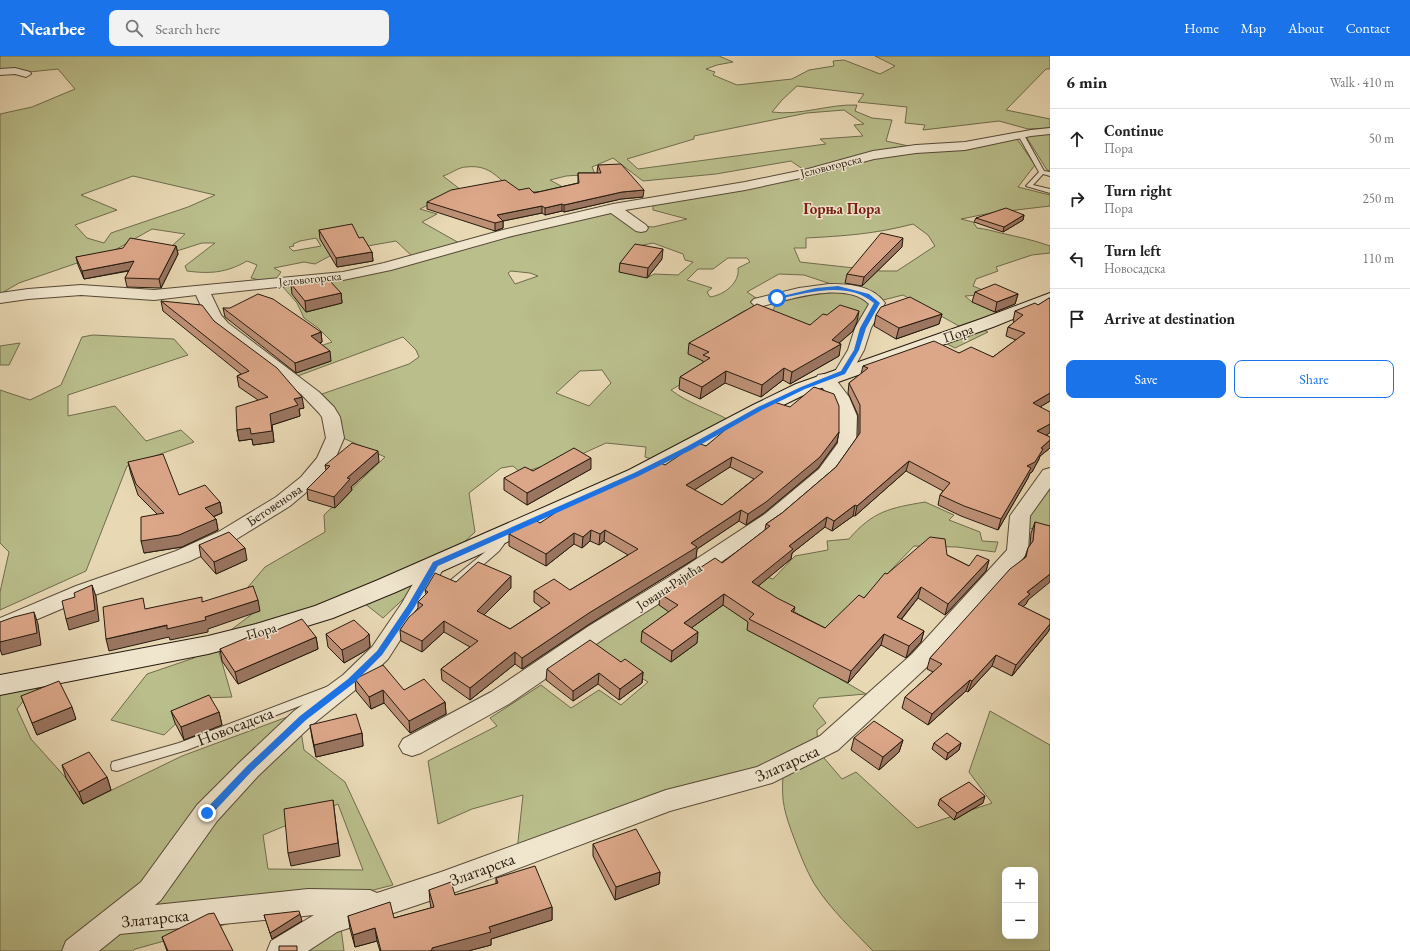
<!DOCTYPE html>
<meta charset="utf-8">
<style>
:root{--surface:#fff;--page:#f2f2f2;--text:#222;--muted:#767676;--line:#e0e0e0;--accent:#1a73e8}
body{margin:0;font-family:"EB Garamond",serif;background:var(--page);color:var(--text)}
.controls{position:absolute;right:12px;bottom:12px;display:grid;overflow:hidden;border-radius:8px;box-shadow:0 4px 16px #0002}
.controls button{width:36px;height:36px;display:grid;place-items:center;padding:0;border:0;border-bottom:1px solid var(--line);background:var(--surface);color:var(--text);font:20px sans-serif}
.stop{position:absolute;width:12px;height:12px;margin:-9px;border:3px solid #1a73e8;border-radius:50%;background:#fff}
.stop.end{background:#1a73e8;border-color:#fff;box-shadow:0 1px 4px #0008}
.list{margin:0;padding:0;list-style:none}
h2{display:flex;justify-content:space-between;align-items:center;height:52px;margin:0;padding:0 16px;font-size:17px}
h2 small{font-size:13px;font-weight:400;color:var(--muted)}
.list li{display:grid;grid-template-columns:26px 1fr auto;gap:12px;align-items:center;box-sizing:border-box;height:60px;padding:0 16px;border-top:1px solid var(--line)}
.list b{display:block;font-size:15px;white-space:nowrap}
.list p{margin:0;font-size:13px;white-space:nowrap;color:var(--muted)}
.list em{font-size:13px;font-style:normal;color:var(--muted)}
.actions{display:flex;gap:8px;padding:12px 16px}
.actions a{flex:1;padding:9px 0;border:1px solid var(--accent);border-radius:8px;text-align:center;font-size:14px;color:var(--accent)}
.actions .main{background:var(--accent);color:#fff}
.icon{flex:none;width:22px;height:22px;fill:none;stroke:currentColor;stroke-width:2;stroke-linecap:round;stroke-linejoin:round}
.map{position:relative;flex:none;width:1050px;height:895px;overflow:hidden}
header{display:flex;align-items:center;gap:24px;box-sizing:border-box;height:56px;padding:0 20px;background:var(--accent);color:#fff}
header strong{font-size:19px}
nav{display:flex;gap:22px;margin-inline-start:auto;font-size:14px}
.search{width:280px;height:36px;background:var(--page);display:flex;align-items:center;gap:10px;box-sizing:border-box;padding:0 14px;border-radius:8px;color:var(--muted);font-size:15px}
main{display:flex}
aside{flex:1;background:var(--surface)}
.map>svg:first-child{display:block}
.green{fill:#b9be8b;stroke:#6f6c4c;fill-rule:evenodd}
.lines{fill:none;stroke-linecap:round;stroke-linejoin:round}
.lane-casing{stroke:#564937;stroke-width:2}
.street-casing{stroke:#564937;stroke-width:2}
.secondary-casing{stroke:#25190d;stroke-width:2}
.lane{fill:#f0e6ce;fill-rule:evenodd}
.street{fill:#f0e6ce;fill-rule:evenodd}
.secondary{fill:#f0e6ce;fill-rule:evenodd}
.wall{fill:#bd9076;stroke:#25190d;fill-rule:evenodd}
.shaded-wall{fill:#9a7560;stroke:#25190d}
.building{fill:#dca789;stroke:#25190d;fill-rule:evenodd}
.route{fill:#1a73e8}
.labels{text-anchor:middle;stroke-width:3;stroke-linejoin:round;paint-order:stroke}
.far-street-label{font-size:12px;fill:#25190d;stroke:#f0e6ce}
.street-label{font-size:14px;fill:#25190d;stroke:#f0e6ce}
.far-district-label{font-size:15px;font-weight:bold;fill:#7a1f14;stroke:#f0e6ce}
.near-street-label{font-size:17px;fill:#25190d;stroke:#f0e6ce}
</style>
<header>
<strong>Nearbee</strong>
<div class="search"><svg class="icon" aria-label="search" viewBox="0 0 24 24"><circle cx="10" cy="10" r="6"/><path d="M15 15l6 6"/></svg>Search here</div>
<nav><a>Home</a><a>Map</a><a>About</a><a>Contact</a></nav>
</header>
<main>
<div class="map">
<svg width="1050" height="895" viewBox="0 0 1050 895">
<rect width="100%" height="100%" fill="#e8d8b4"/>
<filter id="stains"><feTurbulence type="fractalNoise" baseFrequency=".005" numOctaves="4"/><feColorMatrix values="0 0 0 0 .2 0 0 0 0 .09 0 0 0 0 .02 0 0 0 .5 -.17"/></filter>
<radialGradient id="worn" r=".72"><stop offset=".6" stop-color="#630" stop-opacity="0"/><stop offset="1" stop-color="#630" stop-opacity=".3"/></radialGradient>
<path class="green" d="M0,0H719L733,6L717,9L706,13L715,16L713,19L737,29L792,23L809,14L834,10L833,5L844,4L880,18L895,10L875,0H1050V13H1046L1006,54L1050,63V72L1028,73L999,65L923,74L925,69L905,67L907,51L858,46L864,38L797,30L782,44L772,56C800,60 828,48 857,49L855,55L872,62L892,64L886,85L913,91L860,99L804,114L791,105L716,118L643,125L613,102L592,111L595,118L566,120L550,124L570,135L516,136C498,124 492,108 466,111C459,111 450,118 443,120L465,137L434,146L420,153L437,158L422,166L461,188L413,201L396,185L339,195L315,208L304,206L274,212L281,216L276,223L354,220L504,182L614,156L643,170L653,171L687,163L653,154V149L880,98L1010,81L1017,83L1035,109L1018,131L1050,139V150L991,157L961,163L973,166L977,172C987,173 992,175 1001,177C1018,181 1034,184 1050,190V197L1032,199L996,211L998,215L976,223L973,230L992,238L965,240L972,246L997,257L959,270L903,239L871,247L862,264L836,256L805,276L768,262L779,244L837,230L804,219L779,218L747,236L759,244L752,253L744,255L697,283L708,308L707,313L671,334C688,347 708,353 727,363L654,404L645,401L646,391L606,387L549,413L540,411L521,417L513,410L501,412L469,437L475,476L383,562L350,536L219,596L232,641L203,642L164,679L111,664L147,618L194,602L252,558L248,531L265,511L325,476L324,459L385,401L343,382L319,339L409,308L419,301L416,294L403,281L295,321L274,306L332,286L318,272L304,262L297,247L276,223L263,225L251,222L257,209L247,205C226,217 210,218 187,215L185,210L215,187H202L161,200L185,178L152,173L115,194L19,227L0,238V58L32,51L75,33L58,13L0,19ZM844,54L864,68L854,69L863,80L820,83L826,88L638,113L627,103L694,83V80L807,57ZM133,120L215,139L188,151L111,177L104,187L87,182L75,169L117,154L81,139ZM913,168L928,179L935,190L897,215H881L800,206L794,192H806V182C844,180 875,178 913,168ZM316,182L321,190L293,195L289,191L294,190L293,188L300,185ZM653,187L683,198L685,204L693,206L678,219L654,218L647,222L634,191ZM728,202H747L750,206L738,212C740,227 724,239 710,241L707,236L712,232L687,224L698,213H713ZM511,215L530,217L538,220L515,228L508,217ZM602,314L611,327L589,350L556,337L580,315Z
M1050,77V115L1047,114L1027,82L1029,79Z
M984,274L988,276L955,292L945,287Z
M93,279L174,283L188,299L68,339V360L115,350L146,385L181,374L194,386L127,410L86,515L0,554V536L9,496L0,487V334L30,344L61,329L82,281Z
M20,287L9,309H0V290Z
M1050,415V480L1025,470Z
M925,446L954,459L949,464L980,476L982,485L998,486L995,496L957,491L914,490L865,541L902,563L840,623L866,638L819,642L813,650L826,667L817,674L818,695L842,723L856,716L917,772L992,747L969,716L990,655L1050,689V895H873C853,874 831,854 815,829C806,814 800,798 794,782C785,758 781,746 783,720L517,795L523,739L472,753L438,768L428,705L497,670L490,662L541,629L571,652L599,634L621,649L648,626L589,590L718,507L773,523L795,500L828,494L827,485L849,483C873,455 890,452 925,446ZM1005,814H1035V880H1005Z
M23,628L43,634L25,643L17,653L31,683L66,722L83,748L182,700L298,657L304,694L345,726L393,829L358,838L238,865L135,893L133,895H0V633ZM338,748L363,814L268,813L263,779Z
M341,872L344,895H304Z"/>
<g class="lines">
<defs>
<path id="lane" d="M1021,77L1024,79L1044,115L1050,116V120L1043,118L1033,129L1050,133V137L1026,130L1039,116L1018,79Z
M505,477L510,480L499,495L460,529H452L451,526L452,523L491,491L501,478Z
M329,630L333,631L335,634L333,637L187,694L117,715L112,714L111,710L112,706L179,687Z"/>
<path id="street" d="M15,12L30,16L31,18L26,21L15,18L0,19V13Z
M1050,72V78L1031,80L965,94L916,97L874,103L810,120L745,134L625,154L646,169L648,172L646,175L641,176L636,175L611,157L512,180L391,214L343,224L211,238L221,259L228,267L319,336L334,351L340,361L344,382L333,408L315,429L290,450L235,484L190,505L92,540L0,579V562L76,530L176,495L220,475L276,441L301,421L317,402L326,382L322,361L319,357L301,338L217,274L205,259L196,239L154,244L81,239L28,243L0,247V237L28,233L81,229L154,234L343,216L384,207L503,174L613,148L745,126L808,113L873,95L916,89L965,86L1031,74Z
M829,228C849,228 872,229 885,247L871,272L864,294L849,321L843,322L837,321L834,317L848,294L855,272L869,248C845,224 788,244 759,251L754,249L751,246L754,243L799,232Z
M824,318L830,319L837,325L849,341L857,360L856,387L833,421L779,466L685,531L605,582L509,648L421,697L412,700L403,697L399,690L403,683L491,636L589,570L669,521L765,458L819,413L838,387L839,360L831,342L815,323L818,319Z
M1050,412V432L1030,460L1028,496L1024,501L928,610L838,694L772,727L670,755L453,837L337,876L308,895H267L271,885L314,859L120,878L99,895H62L66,885L141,826L197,749L240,706L294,655L343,619L372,591L402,547L427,503L435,501L443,503L446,508L422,550L388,603L359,631L312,669L258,720L217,765L161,844L155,849L308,833L370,834L377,837L441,816L666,734L757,711L820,680L912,598L1007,494L1010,460L1043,414Z"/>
<path id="secondary" d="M1050,237V248L993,271L810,336L767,357L695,397L645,424L396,536L333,562L268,582L208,598L0,639V619L208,580L256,568L315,550L378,524L629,414L753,349L796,328L981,263Z"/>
</defs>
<use href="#lane" class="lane-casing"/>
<use href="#street" class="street-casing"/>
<use href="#secondary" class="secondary-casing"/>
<use href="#lane" class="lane"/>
<use href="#street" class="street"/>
<use href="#secondary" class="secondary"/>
</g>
<path class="wall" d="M598,109L643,141L621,143L564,156L562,155L545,159L542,157L503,165V172L495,175L427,153V146L519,134L534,137L578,127V117H598L597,116Z
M1024,159L1023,164L1003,176L974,166L976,162Z
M319,174L372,196L373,205L337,211L320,183Z
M176,190L178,198L161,232L127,231L125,222L129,215L84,223L78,209L76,201Z
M902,191L862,230L845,227L847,218Z
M662,203L647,222L619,216L620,207Z
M314,227L341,237L342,247L306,256L292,238L291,228Z
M975,236L1018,238L1015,248L995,256L972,246Z
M1050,242V345L1040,351L1046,379L1050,381V392L1040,400L1039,403L1032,416L1030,417L1028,422L998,474L961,460L938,449L940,439L943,435L906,415L855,460H853L832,475L825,471L792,497L791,503L758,530L794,556L825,572L864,542L887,518L947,499L969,510L989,504L986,515L945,559L918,542L901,564L924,575L921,586L906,602L881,589L848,627L747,574L748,566L723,549L691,572L697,587L671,606L641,586L642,575L669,556L659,549L660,538L722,507L765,474L766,468L782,457L836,411L858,380V359L848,337L849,327L861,318L863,310L959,297L993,301L1016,284L1006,280L1008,271L1015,266L1013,265L1015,255L1038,249Z
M161,245L214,265L304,352L299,353L300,360L272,369L274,386L253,389L252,383L239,385L237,374L258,344L239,331L237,320L241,318L163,255Z
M223,252L321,276L322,286L319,287L331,305L296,317L225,261Z
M942,258L939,268L896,283L874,270L876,259Z
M857,266L853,275L839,287V300L790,328L783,324L761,341L725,327L700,343L679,333L680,321L703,307V305L688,298L689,287L810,269Z
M739,366L839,376L837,386L818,412L764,457L746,469L739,465L697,493L696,502L588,569L522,613L515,608L470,644L442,624L441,613L470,591L444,576L422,596L401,585L400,574L418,552V546L426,538L425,534L456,526L511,532L484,559L510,573L542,552L534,546V535L570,534L628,499L604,485L599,489L590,485L582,492L574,488L546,510L509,490V478L540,467L706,390ZM730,411L754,423L722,449L694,434Z
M128,406L179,439L220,446L222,457L213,461L216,463L218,474L182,491L144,497L157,458L138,439L131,418Z
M379,406L351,431L352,434L335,452L308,444L307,433L326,414L325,409Z
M591,413L527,449L504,434V422L533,415Z
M1035,466L1028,544L1026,548L1023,551L1050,564V572L1048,576L1012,620L992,610L968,636L966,635L928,669L902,652L905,641L933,616L927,613L930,602L1025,501L1028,492L1030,489L1031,477Z
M199,489L247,504L216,518L201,501Z
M326,578H369L370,591L365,595L344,607L328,591Z
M316,581L318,593L238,628L222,605L220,593Z
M621,606L643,616L642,627L619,644L598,628L573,645L546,624L547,613Z
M355,623L404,634L445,646L446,658L410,677L384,647L371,653L356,635Z
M21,640L76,663L37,679Z
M171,655L219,656L222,669L184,684L175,667Z
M310,669L362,677L363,690L316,701L312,682Z
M854,682L903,684L899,696L879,714L851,694Z
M934,687H961L959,694L946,704L932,693Z
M62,709L107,721L111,734L83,748L66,722Z
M940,743L983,747L954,764L938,749Z
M593,788L660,816L659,828L615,844L593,800Z
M496,822L552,851V864L491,883V889L468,895H380L377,885L355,891L350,873L348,860L394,862L431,852L430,846L429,834L455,839L496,828Z
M264,859L302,865L272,883Z
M162,881L233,895H167Z"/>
<path class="shaded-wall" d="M644,134L643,141L621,143L564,156V149L622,136Z
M562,148V155L545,159V152Z
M542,150V157L503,165V172L495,175V167L497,159Z
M1024,159L1023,164L1003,176L1004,171Z
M903,182L902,191L862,230L864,221Z
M176,190L178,198L161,232L159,223Z
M663,193L662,203L647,222L648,212Z
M372,196L373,205L337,211L336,202Z
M134,205L136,213L84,223L82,215Z
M341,237L342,247L306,256L305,245Z
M1018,238L1015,248L995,256L997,246Z
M859,255L857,266L853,275L832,293L841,288L839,300L790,328L792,316L832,284Z
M942,258L939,268L896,283L899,272Z
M321,276L322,286L312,290L311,280Z
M330,295L331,305L296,317L295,307Z
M784,312L783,324L761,341L762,329Z
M726,315L725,327L700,343L702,331Z
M1050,337V345L1030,357L1033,347Z
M302,341L304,352L299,353L300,360L272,369L274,386L253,389L252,383L239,385L237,374L270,358L294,343Z
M1050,368V377L1034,385L1037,375Z
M839,376L837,386L818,412L764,457L746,469L748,458Z
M1050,384V392L1040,400L1039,403L1032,416L1030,417L1028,422L998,474L1001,463L1027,410L1041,392Z
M378,395L379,406L351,431L352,434L335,452L334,441L347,422Z
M732,401L730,411L685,440L686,429Z
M591,402V413L527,449V437Z
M909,405L906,415L855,460L857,450Z
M220,446L222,457L207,463L205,452Z
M855,449L853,460L832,475L834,465Z
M741,454L739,465L697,493L696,502L588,569L522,613V602L691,487Z
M827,461L825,471L792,497L791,503L750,537L752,526L789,490Z
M216,463L218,474L182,491L144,497L141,485Z
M591,474L590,485L582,492L583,481Z
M605,474L604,485L599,489L600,478Z
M574,477V488L546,510V498Z
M245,492L247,504L216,518L214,506Z
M989,504L986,515L945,559L948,548Z
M1050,518V526L1028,544L1026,548L1014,559L1018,548L1027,536Z
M511,520V532L477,566V555Z
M92,529L96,540L99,565L69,574L66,563Z
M921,531L918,542L894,572L897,561Z
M724,538L723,549L683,578L684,567Z
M258,544L260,555L208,573V576L170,584L169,581L109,595L106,583L205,561Z
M795,551L792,562L791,555Z
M34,556L38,568L41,589L2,599L0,593V586Z
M444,565V576L422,596V585Z
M1050,568V572L1048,576L1012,620L1016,609Z
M924,575L921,586L906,602L909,590Z
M698,576L697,587L671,606L672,595Z
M369,578L370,591L365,595L344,607L342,594Z
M884,578L881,589L848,627L851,615Z
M316,581L318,593L238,628L235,616Z
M515,596V608L470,644V632Z
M996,599L992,610L968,636L972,625Z
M643,616L642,627L619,644L620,633Z
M599,617L598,628L573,645V635Z
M970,624L966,635L928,669L932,658Z
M383,634L384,647L371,653L369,641Z
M445,646L446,658L410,677L409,665Z
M72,651L76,663L37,679L32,667Z
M219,656L222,669L184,684L181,671Z
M362,677L363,690L316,701L314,689Z
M903,684L899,696L879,714L883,701Z
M961,687L959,694L946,704L948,697Z
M107,721L111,734L83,748L79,736Z
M985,740L983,747L954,764L957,757Z
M333,744L340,800L291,810L288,797Z
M660,816L659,828L615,844L616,831Z
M552,851V864L491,883V889L468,895H429L432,892L489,871Z
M300,858L302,865L272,883L270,877Z
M375,872L377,885L355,891L353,879Z"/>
<path class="building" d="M621,108L644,134L622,136L564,149L562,148L545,152L542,150L497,159L503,165L495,167L427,146L451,134L505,124L519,134L529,132L534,137L579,127L578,117H601L598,109Z
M1006,152L1024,159L1004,171L976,162Z
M352,168L359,182L363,181L372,196L336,202L319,174Z
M881,177L903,182L864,221L847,218Z
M130,182L176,190L159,223L125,222L134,205L82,215L76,201L123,192Z
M635,188L663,193L648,212L620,207Z
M311,224L314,227L329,224L341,237L305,245L291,228Z
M995,228L1018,238L997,246L975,236Z
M258,238L273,243L321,276L311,280L330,295L295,307L223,252H230Z
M910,241L942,258L899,272L876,259L881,251Z
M1049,242H1050V337L1033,347L1050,356V368L1037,375L1050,381V384L1041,392L1043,393L1035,406L1027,410L1031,412L1001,463L964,450L940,439L950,427L909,405L857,450L855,449L834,465L827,461L789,490L793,493L752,526L777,542L795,551L791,555L825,572L859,539L864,542L885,517L887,518L930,481L945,483L947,499L969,510L977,499L989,504L948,548L921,531L897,561L924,575L909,590L884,578L851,615L749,563L754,558L724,538L684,567L698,576L672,595L642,575L678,549L660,538L715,502L722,507L770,470L766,468L782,457L836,411L860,377V349L849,327L868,312L863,310L934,285L959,297L971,291L993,301L1025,277L1008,271L1023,259L1015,255L1035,247L1038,249Z
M161,245L202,249L214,265L277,312L302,341L294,343L298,349L270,358L272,375L251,378L250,372L237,374L236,351L268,341L237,320L249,315Z
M757,248L810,269L823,258L827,259L840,249L859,255L855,263L832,284L841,288L792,316L784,312L762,329L726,315L702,331L680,321L710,302L703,299L709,296L689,287Z
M814,331L834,338L839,350V376L820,401L766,446L748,458L741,454L691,487L697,491L589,557L522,602L515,596L470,632L441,613L478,585L444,565L422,585L400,574L409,561L423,549L418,546L428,536L425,534L435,517L456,526L478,506L511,520L477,555L510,573L550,547L534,535L554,523L570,534L638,493L605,474L600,478L591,474L583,481L574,477L546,498L509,478L520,471L535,464L540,467L561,453L661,407L665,409L698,387L706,390L731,369L737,366H739L745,361L774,346L790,351ZM732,401L763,416L722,449L686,429Z
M352,387L378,395L347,422L350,423L334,441L307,433L330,410L325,409Z
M574,392L591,402L527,437L504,422L525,411L533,415Z
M163,398L179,439L205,429L220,446L205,452L216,463L179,479L141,485V461L164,457L136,428L128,406Z
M1035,466L1050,470V518L1027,536L1030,538L1018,548L1050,564V568L1016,609L996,599L972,625L970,624L932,658L905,641L942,608L930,602L1010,513L1026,501L1028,492L1033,485Z
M229,476L245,492L214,506L199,489Z
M92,529L95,554L66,563L62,545L75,541L74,537Z
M253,530L258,544L205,561L206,564L167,573V569L106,583L103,551L143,542L145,553L202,541V546Z
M34,556L37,577L0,586V566L14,561Z
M302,563L316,581L235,616L220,593L253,579L256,583Z
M354,564L369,578L364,583L342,594L326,578Z
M590,584L621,606L625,603L643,616L620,633L599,617L573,635L547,613Z
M383,609L404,634L424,623L445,646L409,665L383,634L369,641L355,623Z
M59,625L72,651L32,667L21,640Z
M209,639L219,656L181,671L171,655Z
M356,658L362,677L314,689L310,669Z
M874,665L903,684L883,701L854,682Z
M947,677L961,687L948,697L934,687Z
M89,696L107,721L79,736L62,709Z
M969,726L985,740L957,757L940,743Z
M333,744L338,787L288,797L284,753Z
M636,773L660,816L616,831L593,788Z
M535,810L552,851L489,871L491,876L432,892V894L429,895H381L375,872L353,879L348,860L390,846L394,862L434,851L429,834L451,826L455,839L498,827L496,822Z
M299,855L300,858L270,877L264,859Z
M214,857L233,895H168L162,881L208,858Z
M279,890H297V895H279Z"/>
<path class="route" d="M838,230L869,238L880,247L866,272L859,294L845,318L805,333L762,354L691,394L639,420L438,510L414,552L382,599L354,627L306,664L252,715L210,760H204L203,757L204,755L246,711L300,660L348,623L377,595L408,549L433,506L634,417L686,391L758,351L801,331L841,315L854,294L860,272L874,247C847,224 808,237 777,243L774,242L816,232Z"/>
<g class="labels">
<g class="far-street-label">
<text transform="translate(831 110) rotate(-14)" y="4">Јеловогорска</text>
<text transform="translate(310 223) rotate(-6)" y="4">Јеловогорска</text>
</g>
<g class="street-label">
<text transform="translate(958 277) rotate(-19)" y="5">Пора</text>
<text transform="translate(274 449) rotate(-34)" y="5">Бетовенова</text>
<text transform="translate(669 530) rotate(-33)" y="5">Јована Рајића</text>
<text transform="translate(261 575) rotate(-16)" y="5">Пора</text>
</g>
<g class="far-district-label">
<text x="842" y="158">Горња Пора</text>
</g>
<g class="near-street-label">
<text transform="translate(235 670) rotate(-21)" y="6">Новосадска</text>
<text transform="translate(787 707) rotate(-24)" y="6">Златарска</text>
<text transform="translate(482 813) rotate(-20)" y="6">Златарска</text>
<text transform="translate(155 862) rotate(-6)" y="6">Златарска</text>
</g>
</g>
<rect width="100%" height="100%" filter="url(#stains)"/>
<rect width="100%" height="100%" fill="url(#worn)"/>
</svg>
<div class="controls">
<button>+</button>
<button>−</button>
</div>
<div class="stop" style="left:777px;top:242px"></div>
<div class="stop end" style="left:207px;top:757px"></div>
</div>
<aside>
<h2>6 min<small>Walk · 410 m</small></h2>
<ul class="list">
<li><svg class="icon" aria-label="ahead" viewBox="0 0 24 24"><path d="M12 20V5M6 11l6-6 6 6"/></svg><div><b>Continue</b><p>Пора</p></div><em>50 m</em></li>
<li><svg class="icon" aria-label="right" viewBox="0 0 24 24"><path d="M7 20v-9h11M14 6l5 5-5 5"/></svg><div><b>Turn right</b><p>Пора</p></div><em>250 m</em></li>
<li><svg class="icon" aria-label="left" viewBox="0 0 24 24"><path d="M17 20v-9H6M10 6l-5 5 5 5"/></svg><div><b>Turn left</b><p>Новосадска</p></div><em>110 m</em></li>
<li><svg class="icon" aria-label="arrive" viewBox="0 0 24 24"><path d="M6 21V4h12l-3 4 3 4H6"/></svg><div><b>Arrive at destination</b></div></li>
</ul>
<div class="actions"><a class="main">Save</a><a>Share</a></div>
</aside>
</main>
